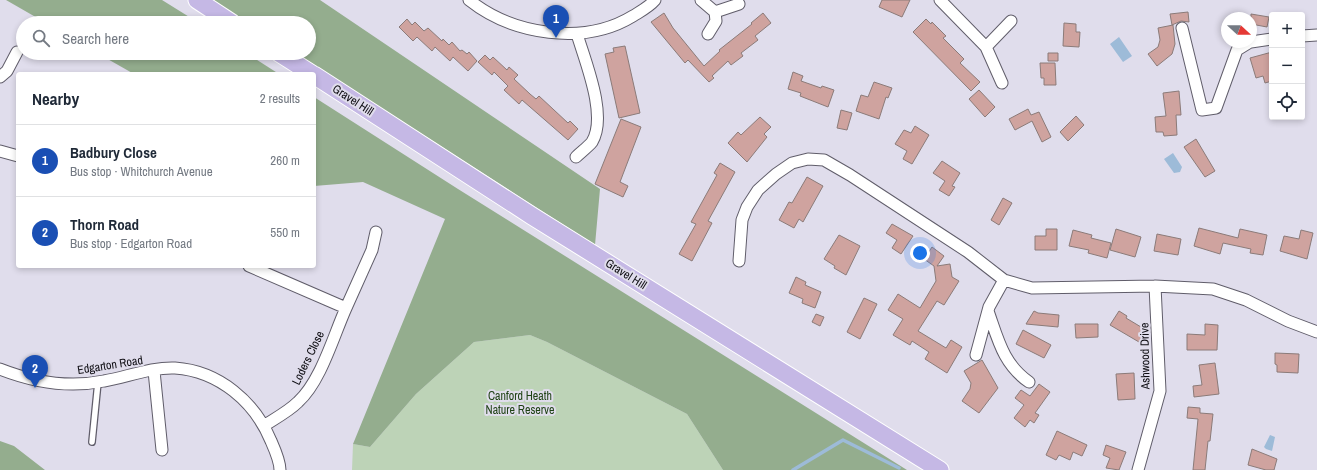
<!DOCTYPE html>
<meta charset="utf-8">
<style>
:root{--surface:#fff;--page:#f6f6f7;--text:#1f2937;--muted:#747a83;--line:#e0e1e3;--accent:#4b4dc3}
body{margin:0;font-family:"Archivo Narrow",sans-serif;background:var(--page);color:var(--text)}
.controls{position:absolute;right:12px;top:12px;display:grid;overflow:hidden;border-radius:4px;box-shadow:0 2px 6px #0003}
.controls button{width:36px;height:36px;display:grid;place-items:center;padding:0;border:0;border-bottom:1px solid var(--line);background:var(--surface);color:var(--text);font:20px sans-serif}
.compass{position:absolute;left:1221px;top:12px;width:36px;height:36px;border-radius:50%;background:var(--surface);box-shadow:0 2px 6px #0003;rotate:111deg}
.you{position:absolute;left:920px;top:253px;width:14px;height:14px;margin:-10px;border:3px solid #fff;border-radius:50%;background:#1a73e8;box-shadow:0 0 0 6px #1a73e833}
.badge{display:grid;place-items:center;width:26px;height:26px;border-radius:50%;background:var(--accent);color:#fff;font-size:13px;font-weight:700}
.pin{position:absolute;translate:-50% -33px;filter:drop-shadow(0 1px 2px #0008)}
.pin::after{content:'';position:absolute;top:21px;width:14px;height:12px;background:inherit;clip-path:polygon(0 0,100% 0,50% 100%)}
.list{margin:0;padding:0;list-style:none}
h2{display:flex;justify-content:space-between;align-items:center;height:52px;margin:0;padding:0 16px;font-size:17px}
h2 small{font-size:13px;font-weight:400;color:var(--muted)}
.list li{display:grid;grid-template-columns:26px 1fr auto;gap:12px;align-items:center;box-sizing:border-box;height:72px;padding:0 16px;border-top:1px solid var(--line)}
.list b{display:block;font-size:15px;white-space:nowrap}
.list p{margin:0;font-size:13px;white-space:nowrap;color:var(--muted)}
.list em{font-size:13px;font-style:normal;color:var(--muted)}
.icon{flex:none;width:22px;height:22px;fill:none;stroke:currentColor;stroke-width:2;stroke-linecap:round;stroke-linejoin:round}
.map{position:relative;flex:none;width:1317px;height:470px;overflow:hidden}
.search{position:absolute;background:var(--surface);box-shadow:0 2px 6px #0003;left:16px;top:16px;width:300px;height:44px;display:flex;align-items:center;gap:10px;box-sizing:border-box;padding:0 14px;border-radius:22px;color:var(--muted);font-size:15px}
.panel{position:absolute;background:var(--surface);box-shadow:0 2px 6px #0003;left:16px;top:72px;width:300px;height:196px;border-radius:4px}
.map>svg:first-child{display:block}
.green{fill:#bdd3b7}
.forest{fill:#94ad8e}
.water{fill:#9dbbd8}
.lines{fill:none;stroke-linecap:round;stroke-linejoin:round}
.stream{stroke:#9dbbd8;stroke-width:3.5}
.building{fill:#cfa39f;stroke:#8b7b79}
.lane-casing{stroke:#605d6a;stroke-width:8}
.street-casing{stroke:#605d6a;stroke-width:13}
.primary-casing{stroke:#fff;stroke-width:19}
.lane{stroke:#fff;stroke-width:5.5}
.street{stroke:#fff;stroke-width:11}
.primary{stroke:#c5b8e5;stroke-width:17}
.labels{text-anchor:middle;stroke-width:4;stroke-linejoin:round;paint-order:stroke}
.street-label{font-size:12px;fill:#0e0d12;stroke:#e0ddec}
.park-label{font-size:12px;fill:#1f4215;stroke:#e0ddec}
</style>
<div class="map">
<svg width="1317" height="470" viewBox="0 0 1317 470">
<rect width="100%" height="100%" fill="#e0ddec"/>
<path class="green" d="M530,335L547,342L687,414L723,470H352L353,444L370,447L416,394L474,342Z"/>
<path class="forest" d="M6,0H162L199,23H46Z
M212,0H320L600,189L595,245L295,53H309V23H248Z
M97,53H246L279,74H134Z
M314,97L458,189L907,470H723L687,414L547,342L530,335L474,342L416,394L370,447L353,444L445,219L363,182L314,186Z
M0,441L14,446L45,470H0Z"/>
<path class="water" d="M1119,37L1132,56L1123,62L1110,44Z
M1173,153L1182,167L1180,172L1174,173L1164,159Z
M1270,435L1275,437L1272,451L1266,449L1264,447Z"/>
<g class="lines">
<path class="stream" d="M793,470L843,440L899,468"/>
</g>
<path class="building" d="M882,0H910L902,17L879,7Z
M1188,12L1189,22L1181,21L1172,25L1170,14Z
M664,13L673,28L704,66L720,51L719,50L752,24L751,23L763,13L771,23L755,36L758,40L741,53L743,56L731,65L728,61L712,76L714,78L709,82L688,60L685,63L651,22Z
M1251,14L1269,17L1267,27L1251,24Z
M407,19L412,25L415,22L424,31L428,28L442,41L443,39L449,45L452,42L460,51L462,50L467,54L469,52L477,61L468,71L453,57L450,61L435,47L432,51L417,37L413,41L399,27Z
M926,19L931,24L932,22L946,36L943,38L964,59L960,63L980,82L971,91L913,32Z
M1064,23L1076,24V32H1080L1079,47L1063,46Z
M1173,25L1175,44L1172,54L1157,66L1148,54L1158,47L1160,40L1158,28Z
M625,46L640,113L619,118L605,54L614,52L613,48Z
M1272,52V81L1265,83L1263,76L1256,78L1250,58Z
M1048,53H1058V61H1048Z
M485,55L490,60L493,57L507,70L509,67L518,75L514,79L530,94L536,99L539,96L568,123L570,121L578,129L568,140L522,100L519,104L504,90L508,86L494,72L492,75L478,62Z
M1040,63H1055L1056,85H1044V78H1041Z
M793,72L803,76L801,81L821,88L822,86L834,90L828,107L800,96L801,93L788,89Z
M874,82L892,88L888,98L886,97L879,119L856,111L861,95L868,97Z
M979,90L995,107L985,117L969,99Z
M1179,91L1181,115H1176L1177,135L1164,136L1163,132H1156L1155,117L1166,116L1163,93Z
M1028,109L1031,115L1039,112L1051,137L1042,142L1032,121L1015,130L1009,119Z
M841,110L852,113L847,130L837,128Z
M1076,116L1084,125L1068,141L1060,132Z
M760,117L771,127L764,134L767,137L747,162L728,143L738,132L741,135Z
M621,119L641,127L620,182L628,186L623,197L595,184Z
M915,126L929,135L912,164L903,159L907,151L895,144L904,130L911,133Z
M1196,139L1215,171L1205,177L1184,147Z
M942,161L960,173L952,186L955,187L949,196L939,190L945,181L933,173Z
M720,163L735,172L708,221L712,223L692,261L679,254L696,224L691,222L717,175L714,173Z
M807,177L823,186L803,222L799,219L794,228L779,220L789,202L792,203Z
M1003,198L1012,203L999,225L991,220Z
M892,224L913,236L901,254L892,248L897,240L886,233Z
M1199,228L1238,238L1240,229L1267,235L1263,255L1250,253L1251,249L1223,243L1220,254L1194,246Z
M1046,229H1057V250H1035V236H1046Z
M1116,229L1141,237L1135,257L1110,250Z
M1073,230L1092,235L1091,238L1111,243L1107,258L1088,253L1089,250L1069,246Z
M1301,230L1313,233L1307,259L1280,251L1284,236L1299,239Z
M1157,234L1181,239L1178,255L1154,251Z
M839,235L860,246L846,275L834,268L835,266L824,259Z
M932,247L944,256L937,266L950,264L952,277L959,281L944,305L937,301L918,331L946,348L951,340L962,347L947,373L925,359L929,352L912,341L910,345L893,335L903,319L888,310L898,294L920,308L936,281L934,266L924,259Z
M796,277L806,282L805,285L821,292L815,308L802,303L803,299L789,293Z
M864,298L877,304L860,339L847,332Z
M1034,311L1038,313L1059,315L1058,327L1026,324Z
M1119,311L1127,316L1126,318L1146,330L1139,342L1110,325Z
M816,314L824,317L820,326L812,322Z
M1075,324H1098V337L1076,338Z
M1205,324L1218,325L1217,350H1187V334L1205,335Z
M1023,330L1051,345L1044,358L1016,344Z
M1275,353L1299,354L1298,373L1277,372V365L1275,364Z
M982,360L998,388L979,413L962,401L970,389L971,383L964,371Z
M1215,363L1219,394L1194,397L1193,386L1202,385L1199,365Z
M1134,373L1135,399L1118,400L1116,374Z
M1039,384L1050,392L1035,413L1039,415L1034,423L1030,420L1025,427L1014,418L1024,405L1015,398L1021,390L1030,396Z
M1188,407L1200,408V413L1213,414L1210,441H1208L1205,470H1193L1198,419L1187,418Z
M1057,431L1087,445L1082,456L1073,452L1070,460L1059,455L1056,460L1046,455Z
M1106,445L1126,452L1119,470L1106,468L1110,458L1103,455Z
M1252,449L1277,459L1274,470H1266L1248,465Z"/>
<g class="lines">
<defs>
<path id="lane" d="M92,442L98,382"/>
<path id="street" d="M469,0C513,35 584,46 633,16C641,11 649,7 655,0
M701,0L715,12L716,21L708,34
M940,0L986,47L1002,83
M715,12L739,4
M1182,28L1202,110L1216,108L1237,50L1250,42
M1302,36L1317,35
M1251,42L1272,39
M986,47L1011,21
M0,77L7,71L17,52
M0,151L18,156
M576,157C581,152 588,147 592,142C608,116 585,61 577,34
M739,261L742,220L747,207L758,190L776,174L792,163L808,159L824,160L850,175L968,252L1004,280L1032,288L1155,286L1213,289L1246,300L1288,321L1317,332
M249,266L346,308C333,337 321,381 298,402C289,411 276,418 265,425
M346,308L372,250L376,232
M988,311C998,339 1003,364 1029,382
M976,355L989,307L1004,280
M0,369C33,382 69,388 104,381C127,377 152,367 175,368C219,371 255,402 271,441C275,450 280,461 280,470
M154,371L162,450
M1138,470L1160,391L1155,286"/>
<path id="primary" d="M197,0L232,23
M279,53L312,74
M314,75L532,216L940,470"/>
</defs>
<use href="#lane" class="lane-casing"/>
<use href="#street" class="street-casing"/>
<use href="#primary" class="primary-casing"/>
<use href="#lane" class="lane"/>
<use href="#street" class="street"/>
<use href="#primary" class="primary"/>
</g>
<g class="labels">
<g class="street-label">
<text transform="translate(353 100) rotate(33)" y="4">Gravel Hill</text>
<text transform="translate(626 274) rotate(32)" y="4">Gravel Hill</text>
<text transform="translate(1145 356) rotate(-91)" y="4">Ashwood Drive</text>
<text transform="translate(308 358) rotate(-64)" y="4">Loders Close</text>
<text transform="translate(110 365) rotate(-9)" y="4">Edgarton Road</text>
</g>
<g class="park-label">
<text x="520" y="400">Canford Heath<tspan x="520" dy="14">Nature Reserve</tspan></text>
</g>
</g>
</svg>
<div class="controls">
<button>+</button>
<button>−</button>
<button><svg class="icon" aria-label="locate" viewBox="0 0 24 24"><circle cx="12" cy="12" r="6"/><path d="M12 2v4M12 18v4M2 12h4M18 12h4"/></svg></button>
</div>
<svg class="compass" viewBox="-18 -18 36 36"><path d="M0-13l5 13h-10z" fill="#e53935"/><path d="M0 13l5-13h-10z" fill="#747a83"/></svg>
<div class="you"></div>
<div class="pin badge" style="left:556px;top:38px;background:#1a4fb4">1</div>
<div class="pin badge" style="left:35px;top:388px;background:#1a4fb4">2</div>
<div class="search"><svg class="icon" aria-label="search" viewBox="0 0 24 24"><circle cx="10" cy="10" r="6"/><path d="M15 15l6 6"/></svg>Search here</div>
<section class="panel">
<h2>Nearby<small>2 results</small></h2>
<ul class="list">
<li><span class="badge" style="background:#1a4fb4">1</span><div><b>Badbury Close</b><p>Bus stop · Whitchurch Avenue</p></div><em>260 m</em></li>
<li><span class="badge" style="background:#1a4fb4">2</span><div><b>Thorn Road</b><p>Bus stop · Edgarton Road</p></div><em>550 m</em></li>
</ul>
</section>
</div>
